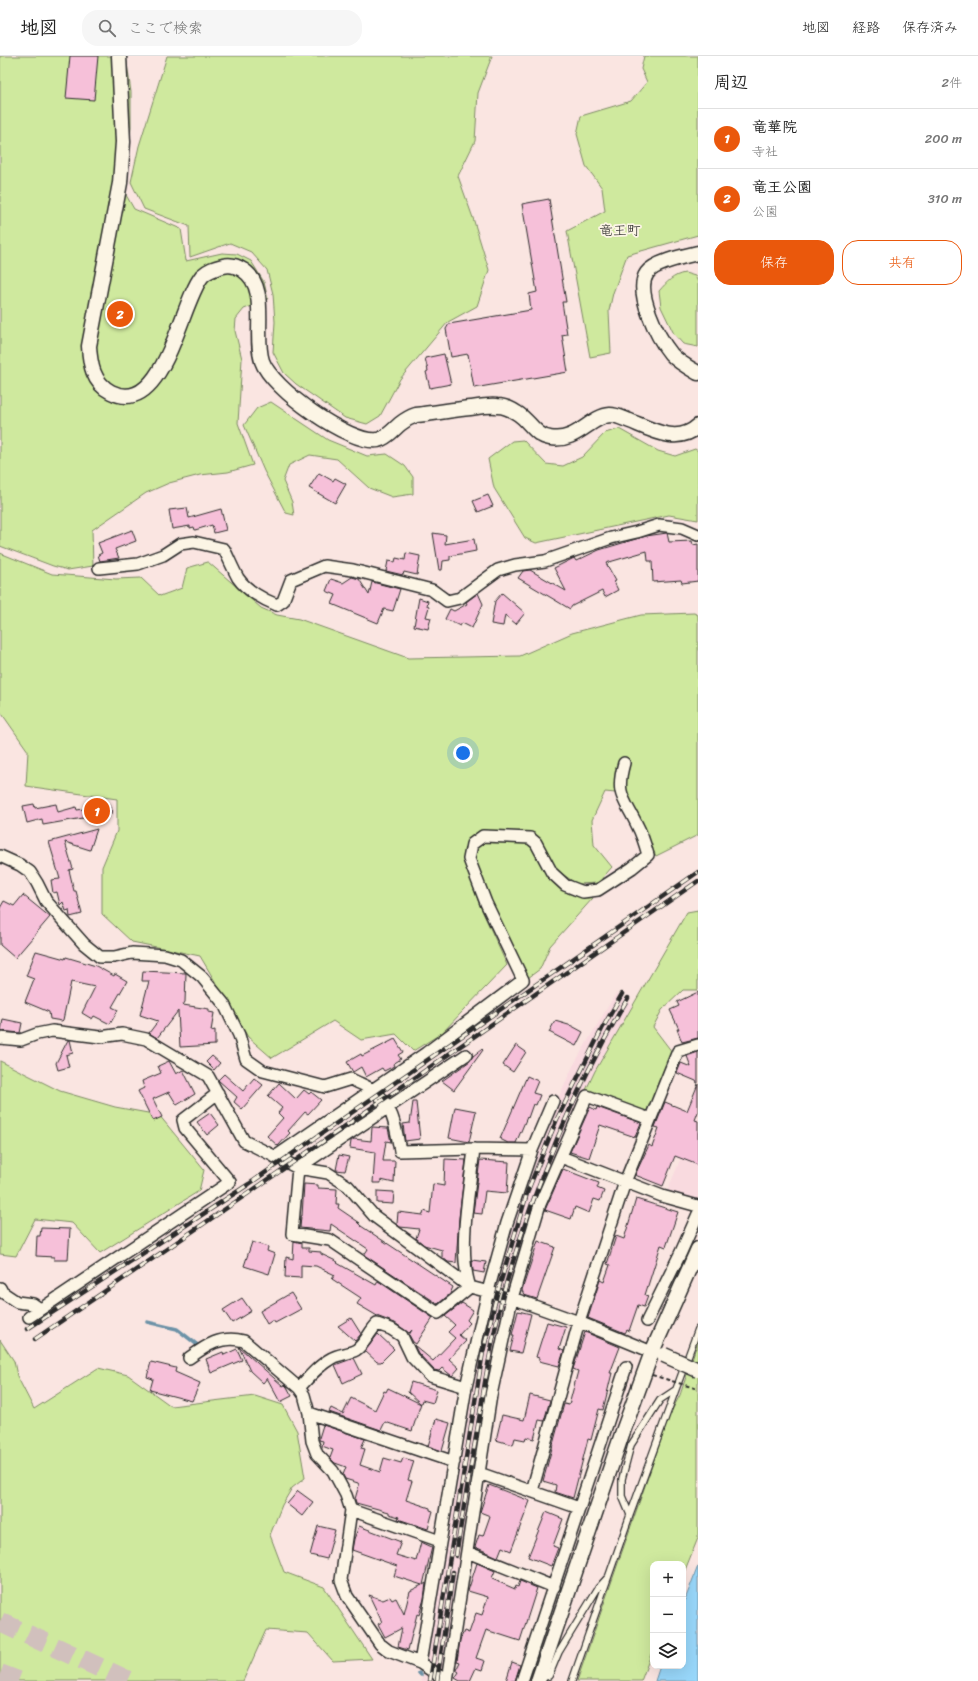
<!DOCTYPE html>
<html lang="ja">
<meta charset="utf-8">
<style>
:root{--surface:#fff;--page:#f6f6f6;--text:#222;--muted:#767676;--line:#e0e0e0;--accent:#ea580c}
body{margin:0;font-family:Sriracha,"Klee One",sans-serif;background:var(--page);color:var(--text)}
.controls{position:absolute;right:12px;bottom:12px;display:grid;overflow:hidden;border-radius:8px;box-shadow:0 4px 16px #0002}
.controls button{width:36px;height:36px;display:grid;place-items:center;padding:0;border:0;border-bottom:1px solid var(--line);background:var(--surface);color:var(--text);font:20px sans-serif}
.you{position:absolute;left:463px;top:697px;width:14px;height:14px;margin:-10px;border:3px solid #fff;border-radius:50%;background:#1a73e8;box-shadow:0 0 0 6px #1a73e833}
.badge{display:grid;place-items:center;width:26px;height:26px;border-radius:50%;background:var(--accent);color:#fff;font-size:13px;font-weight:700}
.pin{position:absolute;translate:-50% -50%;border:2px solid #fff;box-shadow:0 1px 4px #0006}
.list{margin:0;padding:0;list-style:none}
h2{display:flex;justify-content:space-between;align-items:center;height:52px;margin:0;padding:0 16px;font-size:17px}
h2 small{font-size:13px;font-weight:400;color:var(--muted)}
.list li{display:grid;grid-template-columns:26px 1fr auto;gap:12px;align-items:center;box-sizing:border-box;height:60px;padding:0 16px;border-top:1px solid var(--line)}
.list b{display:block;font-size:15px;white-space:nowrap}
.list p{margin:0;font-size:13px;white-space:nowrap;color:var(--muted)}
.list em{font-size:13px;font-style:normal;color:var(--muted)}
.actions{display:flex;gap:8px;padding:12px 16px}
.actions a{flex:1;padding:9px 0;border:1px solid var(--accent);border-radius:16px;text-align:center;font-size:14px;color:var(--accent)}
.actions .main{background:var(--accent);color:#fff}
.icon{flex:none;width:22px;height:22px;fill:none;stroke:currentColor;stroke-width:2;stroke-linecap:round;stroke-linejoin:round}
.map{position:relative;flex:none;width:698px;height:1625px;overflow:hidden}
header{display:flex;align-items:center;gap:24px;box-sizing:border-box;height:56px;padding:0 20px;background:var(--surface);border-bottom:1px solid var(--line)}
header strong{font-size:19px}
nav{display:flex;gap:22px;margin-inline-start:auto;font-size:14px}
.search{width:280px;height:36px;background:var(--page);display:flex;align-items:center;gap:10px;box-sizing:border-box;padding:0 14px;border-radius:16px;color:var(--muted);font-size:15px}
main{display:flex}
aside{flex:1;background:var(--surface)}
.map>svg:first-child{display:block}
.built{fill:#f9dadf}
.green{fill:#cfe99e;stroke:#7d8a64}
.water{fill:#98d7fa;stroke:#6c92a7}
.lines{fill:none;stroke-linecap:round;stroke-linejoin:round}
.stream{stroke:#6c92a7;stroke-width:3.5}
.building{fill:#f6c0d9;stroke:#2b2b2b}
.motorway-tunnel{stroke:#d1c0bd;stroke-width:20;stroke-dasharray:20 10;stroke-linecap:butt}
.service-casing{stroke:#2b2b2b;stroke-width:8}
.minor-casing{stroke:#2b2b2b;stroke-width:14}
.tertiary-casing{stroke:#2b2b2b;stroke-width:17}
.service{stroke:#fcf5e5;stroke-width:5.5}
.minor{stroke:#fcf5e5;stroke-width:11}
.tertiary{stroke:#fcf5e5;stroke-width:14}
.rail-casing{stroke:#2b2b2b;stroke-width:4.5}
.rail{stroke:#fcf5e5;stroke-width:3;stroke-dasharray:9;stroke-linecap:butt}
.tertiary-bridge-casing{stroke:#2b2b2b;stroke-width:17;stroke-linecap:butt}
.path-bridge{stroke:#2b2b2b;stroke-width:2;stroke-dasharray:4 3;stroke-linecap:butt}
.tertiary-bridge{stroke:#fcf5e5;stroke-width:14}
.labels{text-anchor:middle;stroke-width:3.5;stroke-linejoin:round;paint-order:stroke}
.neighbourhood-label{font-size:14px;fill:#2b2b2b;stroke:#fcf5e5}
</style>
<header>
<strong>地図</strong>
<div class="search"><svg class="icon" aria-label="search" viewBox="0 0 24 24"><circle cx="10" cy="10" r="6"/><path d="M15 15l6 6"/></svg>ここで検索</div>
<nav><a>地図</a><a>経路</a><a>保存済み</a></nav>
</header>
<main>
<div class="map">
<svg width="698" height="1625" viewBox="0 0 698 1625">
<rect width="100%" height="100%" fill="#fae5e1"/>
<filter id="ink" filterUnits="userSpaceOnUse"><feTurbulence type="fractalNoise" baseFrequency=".025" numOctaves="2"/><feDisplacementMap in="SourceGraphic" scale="8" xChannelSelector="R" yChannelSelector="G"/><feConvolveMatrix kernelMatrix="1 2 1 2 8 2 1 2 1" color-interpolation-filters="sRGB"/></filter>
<g filter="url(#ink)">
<path class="built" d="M616,937L633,949L595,1015L565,1077L534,1158L467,1463L441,1625H421L446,1486L466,1359L490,1243L509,1170L537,1088L573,1010Z
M697,1062L698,1063V1143L667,1136Z"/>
<path class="green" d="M0,0H126L131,36V71L126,139L134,153L181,173L186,205L222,197L237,198L251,205L264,226L268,244L244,253L236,263L235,275L242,303L238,367L253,409L228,416L200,419L169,427L146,437L92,474L93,510L68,514L53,510L0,490Z
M167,0H492L478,37L475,85L458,120L473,162L489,214L477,250L448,266L400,323L380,360L367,368L345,362L296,328L284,317L273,296L275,266L273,238L267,214L251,196L230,187L190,201L189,170L144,153L131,126L139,90Z
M644,0H698V179L627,199L613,237L609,255L611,297L590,301L567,175L605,155L602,132L586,110L577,78L581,60L631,45L647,26L641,13Z
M685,217L695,220L698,226V291L683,288L674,278L661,251L659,235C667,226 673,219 685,217Z
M271,346L328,384L367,400L387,398L405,410L413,421V438L392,441L369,432L337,403L310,399L289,409L283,425L292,446L294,459L286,457L264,415L244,369L257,352Z
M619,373L658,395L675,400L695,393L698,395V464L669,459L536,487L525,482L494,432L488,403L512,385L523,384L546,408L563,410L582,401L605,377Z
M0,497L52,518L116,523L141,522L160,540L182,532L187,512L208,506L261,552L277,559L299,563L408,602L520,600L572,577L641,559L694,557L698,559V779L656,800L626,738L605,736L592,764L594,789L612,811L598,827L577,828L555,813L542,789L482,776L465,806L480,850L507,909L442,977L413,995L396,978L361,984L333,965L272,1002L248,981L200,900L132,886L102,858V811L117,775V743L26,730L28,695L0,655Z
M484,785C495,785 519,784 527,787C534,789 536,795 539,801C554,828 559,841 593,842L550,890L540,913L528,922L490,848L473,802L475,790Z
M698,854V934H683L662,954L653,971L672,996L649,1055L644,1058L585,1036L595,1015L687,856Z
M0,1005L60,1035L115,1051L159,1059L204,1114L199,1135L100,1197L72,1167L35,1163L16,1200L0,1198Z
M0,1284L14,1305L17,1320L34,1353L98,1312L128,1319L171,1350L255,1340L283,1349L297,1375L305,1422L292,1432L282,1449L270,1479L284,1516L324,1531L372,1603L333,1605L308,1577L266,1574L243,1625H0Z
M698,1285V1482L683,1519V1508H653V1593L641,1625H577L670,1358L680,1339Z"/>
<path class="water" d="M698,1510V1625H655L660,1610H683V1549Z"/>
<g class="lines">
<path class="stream" d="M147,1266L177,1273L200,1291
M419,1617L421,1619"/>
</g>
<path class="building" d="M70,0H98L94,44L66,42Z
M549,143L566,246H562L567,278L562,279L568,316L474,332L468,298L451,301L446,273L449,268L531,254L529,238L537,236L522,148Z
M444,298L451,328L430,332L426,316L428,315L425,302Z
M319,417L333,425L335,422L346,428L335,447L309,432Z
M488,439L493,450L478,456L473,445Z
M187,452L189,462L221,453L226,474L214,477L212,469L195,474L194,471L190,472V470L172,473L169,454Z
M132,474L136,485L115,493L119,502L100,505L98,499L102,497L98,487Z
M433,477L446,479L445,488L474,483L476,495L450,500V504L443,505L442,514H439Z
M667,477L669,486L692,485L693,489L698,488V525L682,527L681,524L653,526L652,505H648L647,495L606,507L616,525L614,526L618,534L605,541L602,535L572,550L570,553L518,522L523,515L530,514L566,535L554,512L574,502L576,505L599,494L646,480Z
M406,497L420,500L417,519L404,516L403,519L386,515L388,505L395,506L396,502L405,504Z
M352,521L359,523L369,539L372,526L400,533L393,555L384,553L378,567L332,548L336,539L326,535L331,523L343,527Z
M478,537L483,548L472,572L462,567L460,570L445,563L450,553L454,555L467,548L466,546Z
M502,537L525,557L516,568L505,559L503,570L491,568L495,545Z
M419,542L428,545L427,550L429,551L426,561L431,562L428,573L414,570Z
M34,748L35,752L56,748L58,756L76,751L77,754L110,749L112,757L43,769L42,763L27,767L23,750Z
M97,773L90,794L65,786L73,813L69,814L74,835H76L82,858L70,861L69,854L66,855L63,846L60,849L57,836L53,837L51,824L60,823L49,786Z
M23,839L50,861L15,902L0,889V852L4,845L14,850Z
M36,895L65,903L66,901L96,910L114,920L115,918L127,925L112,951L118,954L110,968L94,960L92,963L82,957L95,931L71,926L63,964L62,965L50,963L49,956L25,946L34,923L26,920Z
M143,915L186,917L185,946L183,949L209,953V956L214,957L211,975L215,974V989L180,991L178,955L157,982L149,977L158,965L140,959L149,925H142Z
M698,936V982L682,986L677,973H679L670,954L679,950L677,946Z
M3,963L22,967L20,977L1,975Z
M555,965L572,970L583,976L576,990L549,976Z
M395,983L403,996L398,999L401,1003L393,1008L394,1010L384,1015L382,1012L366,1021L361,1011L353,1016L347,1006L361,998L362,1000Z
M68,984H70L73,997L66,999L69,1011L58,1014L56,1007Z
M516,989L526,996L513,1016L503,1009Z
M482,993L483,994L454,1034L442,1025L470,1005L473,1000Z
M698,996V1027H697L696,1025L677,1017L681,1007L691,1011L687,1000Z
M212,1000L220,1007L214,1014L206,1006Z
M169,1005L176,1018L183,1014L195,1038L177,1049L169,1036L153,1043L162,1061L153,1065L138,1035L144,1032L142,1025L161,1017L158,1010Z
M224,1018L243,1035L254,1022L263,1029L242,1053L234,1046L237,1041L218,1024Z
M527,1020L538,1025L533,1037L540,1039L536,1049L533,1048L528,1062L527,1061L516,1087H508L500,1083Z
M279,1027L296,1043L304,1034L309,1038L311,1036L321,1044L308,1058L305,1056L288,1075L290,1077L278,1090L267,1080L283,1062L278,1057L282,1052L268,1040Z
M698,1028V1056L695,1064L698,1065V1109L675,1100L663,1130L635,1119L649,1089L652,1091L659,1072L655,1071L665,1046L687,1055Z
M413,1046H416L420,1083L405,1085L403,1068L410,1067Z
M455,1051L476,1055L469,1086L449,1082Z
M590,1051L596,1054L597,1051L641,1067L635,1081L600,1069L589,1102L570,1096Z
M210,1057L219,1069L207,1079L197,1066Z
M372,1071L388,1072L391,1086L386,1085L383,1105H395L394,1127L381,1124V1127H373L375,1096L350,1092L351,1085L354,1083L371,1085Z
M339,1099L349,1101L345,1115L336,1114Z
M445,1103L466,1104L459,1162L456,1207L448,1206L442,1201V1194L424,1189L416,1182L419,1173L400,1171L397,1168L398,1156L423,1159L424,1155L430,1157L433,1128L444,1130Z
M480,1104L509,1106L507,1137L485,1135L482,1158L473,1157Z
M563,1113L599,1127L597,1132L604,1135L600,1145L594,1143L589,1157L575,1151L571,1163L545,1154Z
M304,1128L318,1129V1132L337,1133L336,1148H339L338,1152L360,1167L357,1166L361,1170L453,1231L450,1238L438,1248L364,1199L368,1193L331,1168L330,1175L300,1172L301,1160H302Z
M377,1135L394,1136L393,1148L377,1147Z
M636,1143L678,1156L666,1191L661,1189L645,1239L648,1240L644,1251L638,1249L629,1275L627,1274L625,1277L588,1262L600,1224L604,1226L610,1209L607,1208L616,1180L624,1183Z
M41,1172L70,1173L68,1204H54V1201L36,1200L37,1180H40Z
M294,1185L302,1187V1192H309V1195L321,1196V1198L338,1206L337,1207L376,1229L378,1225L433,1262L416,1288L413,1286L409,1279L412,1274L409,1277L395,1267L379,1261L357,1248L361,1242L332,1223L335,1219L316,1210L301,1209V1222L285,1221L286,1201L293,1203Z
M538,1185L555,1191L537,1243L524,1239L522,1234Z
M252,1186L268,1191L267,1195L275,1198L269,1218L244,1210Z
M472,1204L486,1206L484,1217L473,1215Z
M291,1237L301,1253L275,1267L273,1264L267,1268L260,1255Z
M242,1242L251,1255L232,1267L223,1254Z
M462,1247L473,1254L467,1264L470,1267L459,1279L466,1285L449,1303L459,1312L452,1320L442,1312L439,1315L434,1314L418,1297L414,1289L433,1305L455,1282L448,1276L455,1269L445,1260Z
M518,1255L531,1258L521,1297L510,1295L514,1279H512Z
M351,1262L361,1278L355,1285L338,1270Z
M547,1266L566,1271L559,1293L564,1295L559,1310L539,1305V1302L536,1301Z
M585,1276L620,1291L610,1317H612L603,1354L599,1353L591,1384L588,1383L573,1442L555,1436L556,1429L543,1425L564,1348L569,1349L578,1315L573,1313Z
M378,1278L394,1293L381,1306H377L365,1295Z
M239,1291L283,1330L285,1329L287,1331L292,1340L280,1346L267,1322L263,1327L250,1315Z
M237,1293L242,1304L211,1317L206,1303L223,1296L224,1299Z
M354,1302L362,1318L343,1327L335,1309Z
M151,1306L176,1312L175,1316L200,1327L192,1345L150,1334L153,1323L147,1321Z
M411,1326L437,1334L433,1347L422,1344L412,1375L385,1366L381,1374L329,1356L331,1352L343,1358L351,1342L375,1354L384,1335L386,1336L388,1332L421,1348L408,1336Z
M530,1339L550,1344L544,1365L539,1364L534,1383L526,1381L525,1384L515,1382L513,1389L496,1384L502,1359L524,1364Z
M436,1363L450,1367L442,1395L428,1390Z
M323,1369L365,1383L361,1392L365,1393L360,1409L380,1416L384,1402L401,1407L403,1402L414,1405L408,1424L412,1425L406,1444L430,1452V1454L433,1455L428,1473L398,1463L399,1461L389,1458V1456L356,1447L355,1443L359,1429L358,1427L345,1423L343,1419L346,1411L335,1407L330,1402L333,1394L322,1390L323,1385L319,1384V1382Z
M489,1429L530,1445L511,1495L502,1491L498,1501L475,1491L479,1479L483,1480L490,1460L480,1456Z
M298,1435L313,1446L302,1460L287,1448Z
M546,1456L563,1463L553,1490L558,1492L551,1510L528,1501Z
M318,1470L335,1474L327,1503L310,1499Z
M359,1470L401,1486L396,1499L416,1505L421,1486L432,1491L423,1529L426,1527L424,1543L419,1559L417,1558L408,1594L398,1591L402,1572L385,1581L378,1568L382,1566L369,1539L383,1544L390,1541L392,1544L396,1542L404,1558L410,1535L422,1529L394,1520L397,1510L352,1494L354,1483Z
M477,1507L495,1515L492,1522L499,1525V1526L515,1533L516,1530L518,1531L520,1525L537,1532L520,1585L486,1574L476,1602L485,1605L482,1614L476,1612L470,1625H460L455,1622L459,1616L456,1614L460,1606L457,1605L460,1584L464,1575L469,1577L476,1557L482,1559L488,1541L468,1535Z
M512,1606L520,1609L515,1625H506Z"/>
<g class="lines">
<path class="motorway-tunnel" d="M0,1566L129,1625
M0,1618L18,1625"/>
<defs>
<path id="service" d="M630,1459L622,1440V1423L631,1389L660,1344L675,1334
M540,1622L549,1620L559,1596L598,1532L607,1522
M572,1625L630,1459L698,1273"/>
<path id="minor" d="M99,512L138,508L163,499L180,488L194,486L224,493C229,503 233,513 238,522C246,534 264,544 277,549L283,545L291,524L324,510L353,514L432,534L447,545L460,542L498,514L515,509L545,505L611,482L637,476L659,469L682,472L698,479
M0,800L20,809L30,816L37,827L46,845L84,888L100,901H114L132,897L165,899L181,904L202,921L224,948L239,979L246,1003L263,1015L325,1031L351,1023C358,1027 367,1030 373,1034C393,1049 396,1072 400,1095L474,1093L532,1094
M0,982L21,984L37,978L52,975L100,981L122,978L146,983L208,1020L244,1085L298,1112L328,1117L348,1130L374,1160L470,1231L512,1242L579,1266L652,1296
M466,999L298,1112L292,1178L330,1184L438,1257L470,1231C457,1194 470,1132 474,1093
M275,1101L426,997L523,924L486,847L469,803L472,788L483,780L530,782L536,787L552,817L565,829L583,836L598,834L632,812L648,799C645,788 642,778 637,769C624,742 615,739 624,707
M561,1101L662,1140L698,1150
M0,1232L2,1236L17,1246L33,1248L40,1253
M29,1261L230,1126L185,1072L183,1064L218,1037
M647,1265L681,1196L698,1158
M189,1302C207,1289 221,1279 244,1285L299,1332L304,1339L309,1357L312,1385L317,1398L333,1415L346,1439L351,1454L341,1524L347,1540L380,1588L389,1595L420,1607L447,1625
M299,1332C309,1321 319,1309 332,1302C339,1298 349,1298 356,1294C365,1288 369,1276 377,1268L391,1273L402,1280L412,1301L430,1320L466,1331
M309,1357L454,1406
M479,1417L579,1452
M532,1435L579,1266L625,1126L678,995L698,989
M351,1454L440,1485
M467,1496L554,1531
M420,1607L466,1331L488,1235L507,1167L532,1094L553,1045
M447,1625L491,1339L512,1242L540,1148L587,1040L650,1063
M522,1625L626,1311"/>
<path id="tertiary" d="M119,0L123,86L120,127L89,290C90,308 93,327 111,336C164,362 180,248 202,220C208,214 215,212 223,210C230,208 237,210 243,214C270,231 253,278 262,305C271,332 350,389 378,384C387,382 394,373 400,368C405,364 410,361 416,359C434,357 452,354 470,352C478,351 488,349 497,350C504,350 511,353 517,357C529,364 535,380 550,382C576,387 591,360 610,359C617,359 624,363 630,365C652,374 678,389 698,370
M698,197C685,200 655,206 647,217C634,235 658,282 671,298C678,306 689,312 698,317
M538,1625L622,1378L652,1296L698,1193"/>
</defs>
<use href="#service" class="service-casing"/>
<use href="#minor" class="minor-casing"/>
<use href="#tertiary" class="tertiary-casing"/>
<use href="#service" class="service"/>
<use href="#minor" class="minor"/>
<use href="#tertiary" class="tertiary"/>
<defs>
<path id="rail" d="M27,1273L249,1128L698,816
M35,1283L253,1134L698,825
M456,1500C463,1452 472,1405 480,1357C486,1318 493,1278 503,1239C532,1136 573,1034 628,942
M430,1625L483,1296L497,1238L528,1134L557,1063L602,973L622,938
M437,1625L453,1516"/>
</defs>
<use href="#rail" class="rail-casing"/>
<use href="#rail" class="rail"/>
<defs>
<path id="tertiary-bridge" d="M664,1299L698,1314"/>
</defs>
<use href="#tertiary-bridge" class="tertiary-bridge-casing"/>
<path class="path-bridge" d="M652,1319L698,1333"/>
<use href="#tertiary-bridge" class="tertiary-bridge"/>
</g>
</g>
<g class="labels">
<g class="neighbourhood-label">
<text x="620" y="179">竜王町</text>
</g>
</g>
</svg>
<div class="controls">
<button>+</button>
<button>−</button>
<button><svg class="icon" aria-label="layers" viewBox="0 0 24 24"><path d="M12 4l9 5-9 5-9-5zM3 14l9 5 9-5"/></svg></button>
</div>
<div class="you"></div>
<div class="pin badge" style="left:97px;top:755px">1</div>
<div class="pin badge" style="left:120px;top:258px">2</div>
</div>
<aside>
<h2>周辺<small>2件</small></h2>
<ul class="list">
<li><span class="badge">1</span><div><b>竜華院</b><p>寺社</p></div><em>200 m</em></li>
<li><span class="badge">2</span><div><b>竜王公園</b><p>公園</p></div><em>310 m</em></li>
</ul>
<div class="actions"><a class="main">保存</a><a>共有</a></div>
</aside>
</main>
